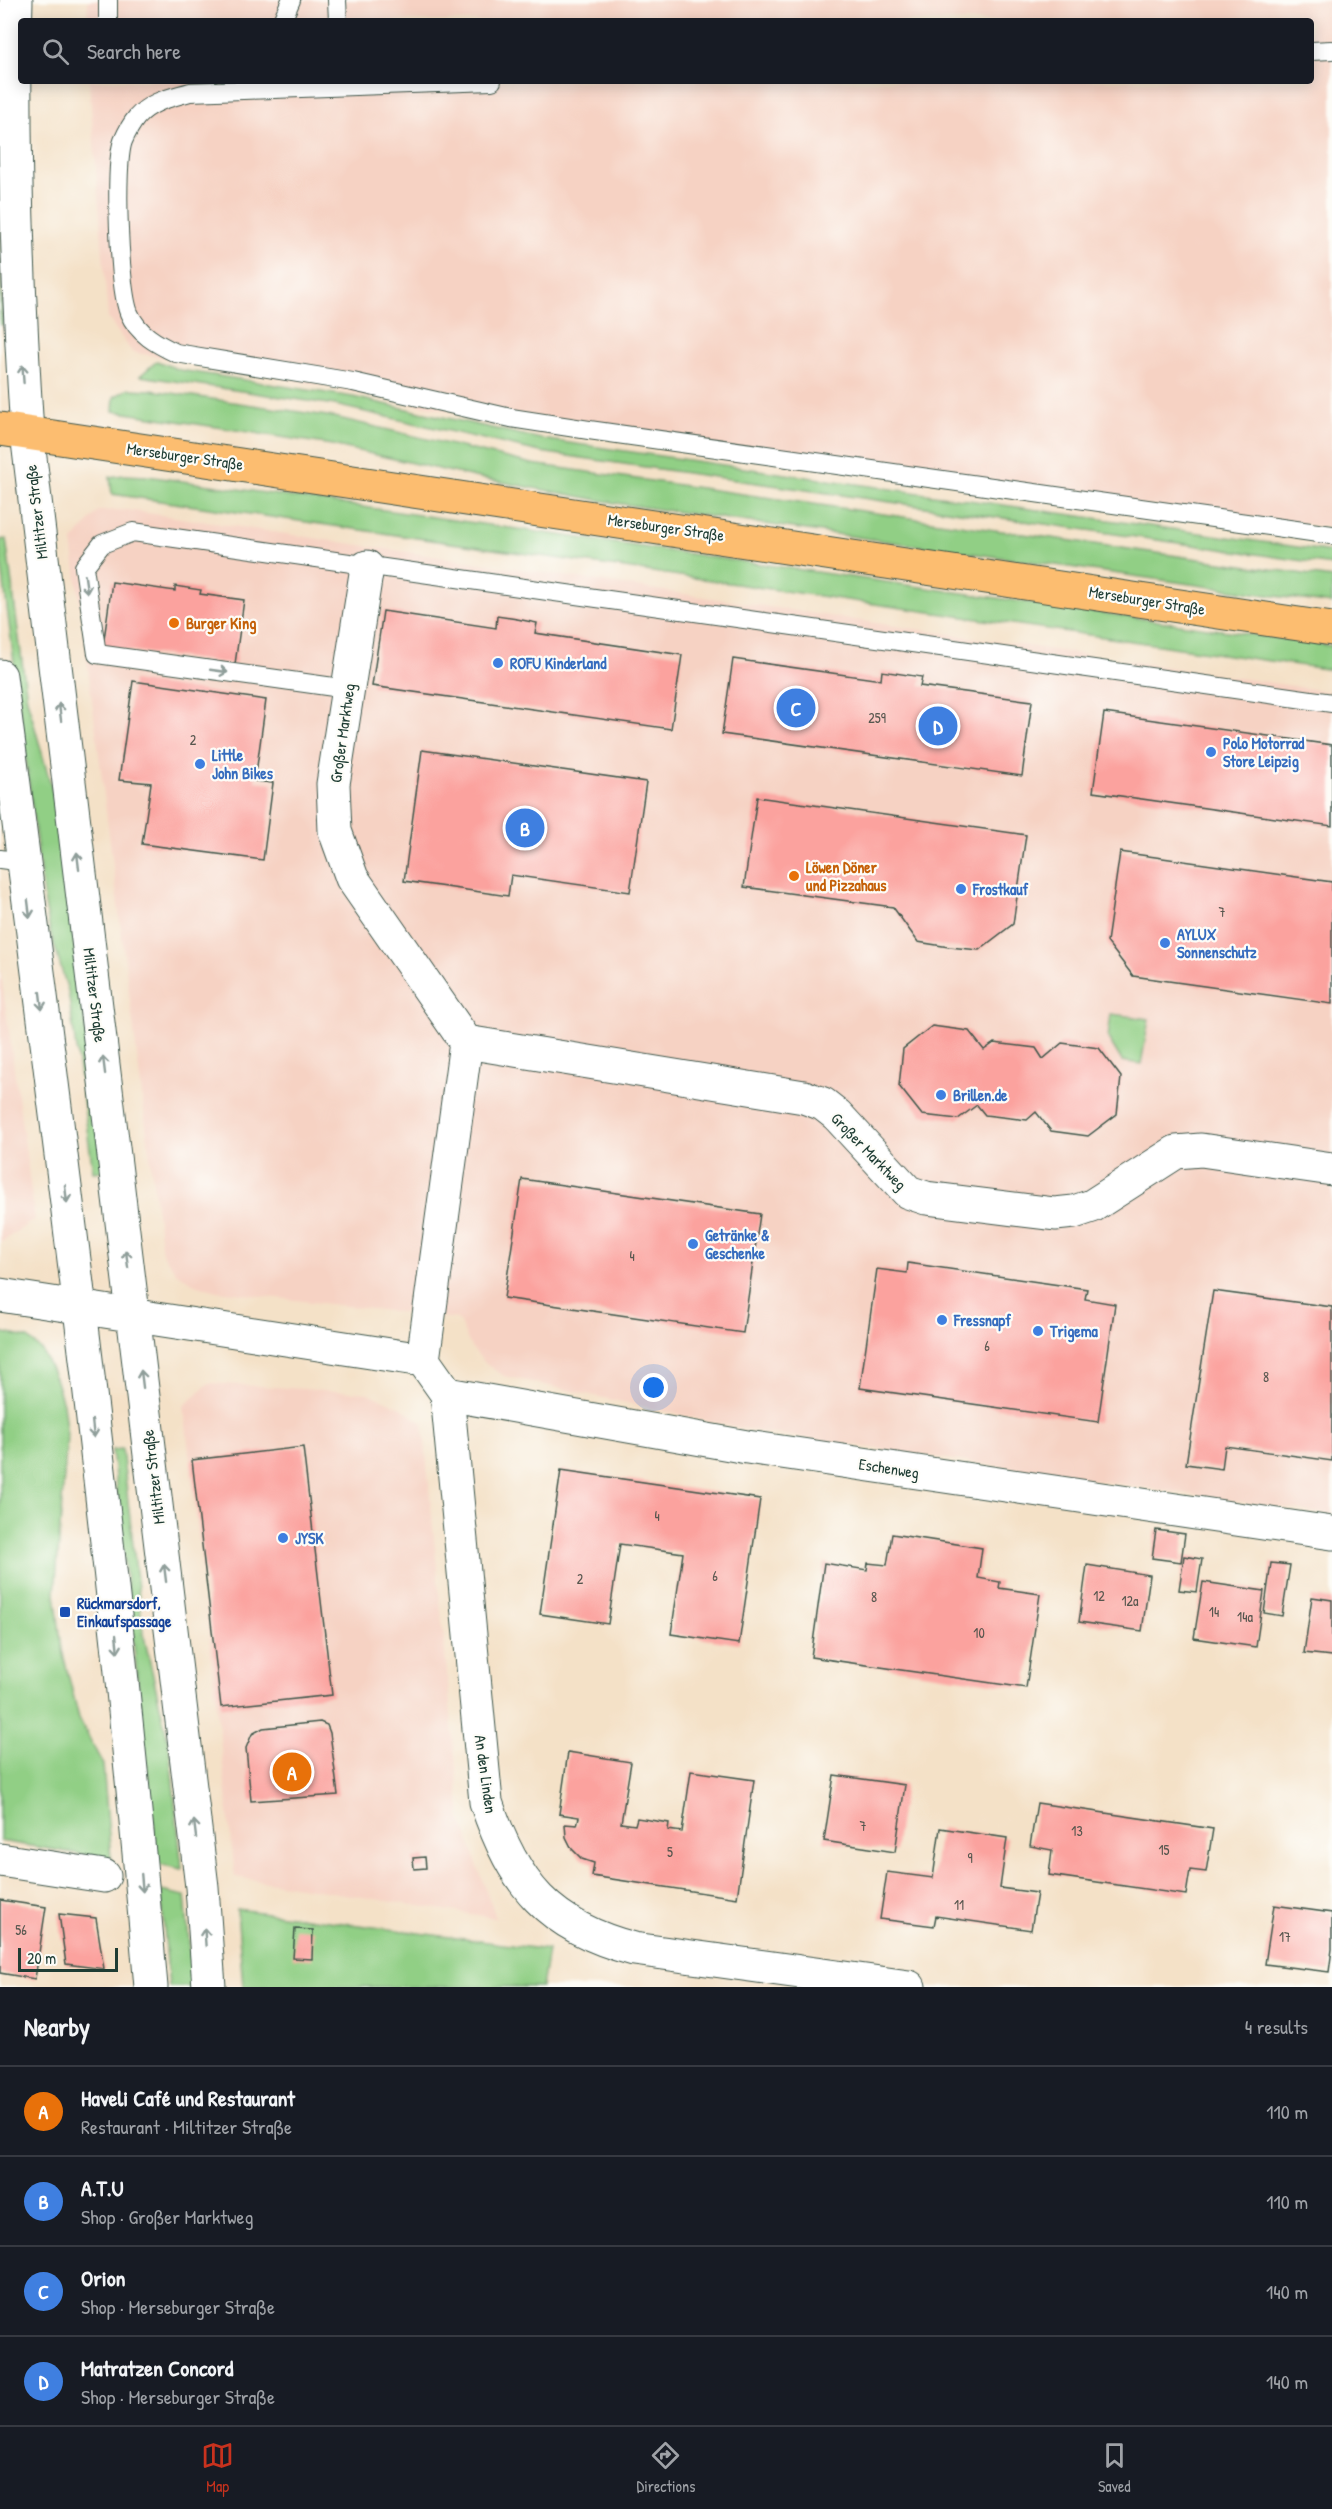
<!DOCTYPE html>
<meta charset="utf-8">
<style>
:root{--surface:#171b24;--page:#20242c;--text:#f1f3f6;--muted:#9ea1a6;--line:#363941;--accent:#c8321e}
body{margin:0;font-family:"Patrick Hand",sans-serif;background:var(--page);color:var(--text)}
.scale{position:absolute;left:18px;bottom:15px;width:100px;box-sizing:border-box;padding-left:6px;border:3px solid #1f3d34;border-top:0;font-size:16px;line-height:21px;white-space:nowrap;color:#1f3d34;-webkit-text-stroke:4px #fdfcf7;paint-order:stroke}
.you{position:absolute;left:654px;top:1388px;width:21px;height:21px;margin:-15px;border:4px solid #fff;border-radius:50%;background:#1a73e8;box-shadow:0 0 0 9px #1a73e833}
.badge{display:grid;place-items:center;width:39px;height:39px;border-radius:50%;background:var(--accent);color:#fff;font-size:20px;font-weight:700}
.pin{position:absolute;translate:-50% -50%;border:3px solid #fff;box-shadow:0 2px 6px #0006}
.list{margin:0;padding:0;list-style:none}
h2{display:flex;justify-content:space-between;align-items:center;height:78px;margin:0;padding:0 24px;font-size:26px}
h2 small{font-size:20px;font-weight:400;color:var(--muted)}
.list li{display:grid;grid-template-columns:39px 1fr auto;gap:18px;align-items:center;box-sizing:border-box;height:90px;padding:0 24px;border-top:2px solid var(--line)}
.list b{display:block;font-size:22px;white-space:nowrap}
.list p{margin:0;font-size:20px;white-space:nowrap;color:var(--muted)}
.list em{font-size:20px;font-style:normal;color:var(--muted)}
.icon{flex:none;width:33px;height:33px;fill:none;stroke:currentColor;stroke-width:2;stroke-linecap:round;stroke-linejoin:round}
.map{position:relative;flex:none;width:1332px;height:1987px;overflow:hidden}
.search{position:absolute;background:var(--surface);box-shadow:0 3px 15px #0003;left:18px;right:18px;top:18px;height:66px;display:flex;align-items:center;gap:15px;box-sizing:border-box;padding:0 21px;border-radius:6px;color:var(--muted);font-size:22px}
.sheet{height:438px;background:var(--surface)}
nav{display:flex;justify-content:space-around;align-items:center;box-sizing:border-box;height:84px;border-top:2px solid var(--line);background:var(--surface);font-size:16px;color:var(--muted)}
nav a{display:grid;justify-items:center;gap:3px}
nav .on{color:var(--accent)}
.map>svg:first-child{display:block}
.built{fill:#f6d2c3}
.green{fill:#91cf85;stroke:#58865c;stroke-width:1.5}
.building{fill:#fba29e}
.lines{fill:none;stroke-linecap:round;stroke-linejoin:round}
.service-casing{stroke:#3f564a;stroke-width:20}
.minor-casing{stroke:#3f564a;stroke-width:35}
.tertiary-casing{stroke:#3f564a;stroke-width:35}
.primary-casing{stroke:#3f564a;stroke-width:35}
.service{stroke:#fff;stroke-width:18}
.minor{stroke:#fff;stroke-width:33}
.tertiary{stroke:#fff;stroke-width:33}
.primary{stroke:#fcbd6f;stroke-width:33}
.oneway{stroke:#8f9e9a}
.food-dot{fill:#e8710a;stroke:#fdfcf7;stroke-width:2}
.shop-dot{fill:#3f7fe0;stroke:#fdfcf7;stroke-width:2}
.transit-dot{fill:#1a4fb4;stroke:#fdfcf7;stroke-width:2}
.labels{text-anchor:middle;stroke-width:4.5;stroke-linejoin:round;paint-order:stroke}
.number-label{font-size:14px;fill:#56564e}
.street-label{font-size:16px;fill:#1f3d34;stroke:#fdfcf7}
.food-label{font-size:16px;font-weight:bold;fill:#c56008;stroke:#fdfcf7;text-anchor:start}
.shop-label{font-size:16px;font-weight:bold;fill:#366cbe;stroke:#fdfcf7;text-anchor:start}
.transit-label{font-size:16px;font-weight:bold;fill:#164399;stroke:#fdfcf7;text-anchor:start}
</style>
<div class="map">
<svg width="1332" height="1987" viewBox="0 0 1332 1987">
<rect width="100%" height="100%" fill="#fdfcf7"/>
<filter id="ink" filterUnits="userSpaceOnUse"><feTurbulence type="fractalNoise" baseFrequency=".0167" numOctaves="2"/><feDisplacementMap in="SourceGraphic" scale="12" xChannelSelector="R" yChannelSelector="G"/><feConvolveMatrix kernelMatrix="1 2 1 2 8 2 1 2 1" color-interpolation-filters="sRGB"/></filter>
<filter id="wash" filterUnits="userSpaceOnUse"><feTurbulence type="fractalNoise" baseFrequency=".008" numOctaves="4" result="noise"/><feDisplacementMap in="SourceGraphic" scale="24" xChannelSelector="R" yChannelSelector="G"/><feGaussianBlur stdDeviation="1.35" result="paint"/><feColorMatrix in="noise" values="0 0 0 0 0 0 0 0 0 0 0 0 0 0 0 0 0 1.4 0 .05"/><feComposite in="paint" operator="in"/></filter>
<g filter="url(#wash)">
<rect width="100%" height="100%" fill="#f4e1c7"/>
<path class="built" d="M88,0H1332V528L541,429L293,380L132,352L108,318L89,81H1311V21H87Z
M128,510L1332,692V1515L749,1430L504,1376L486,1364L471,1347L458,1319L217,1291L196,1285L177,1273L162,1253L72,542L98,511Z
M0,967L35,1219L0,1243Z
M209,1383L368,1393L400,1407L423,1423L461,1819L496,1918L235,1877L184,1406Z"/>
<path class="green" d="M0,235L3,325H0Z
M157,361L180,370L353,397L541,439L1332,552V565L540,452L335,405L140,376Z
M128,389L151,390L334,417L532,464L1332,578V604L615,503L479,478L332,445L113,411L114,397Z
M124,475L147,476L1332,646V670L112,494L110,477Z
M6,539L27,699L56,804L104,1171L93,1172L68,991L50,931L43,894L0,552V540Z
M1111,1014L1149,1019L1141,1064L1122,1061L1108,1038Z
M0,1332L28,1338L42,1351L55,1378L63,1404L67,1436L55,1593L62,1650L79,1718L103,1765L111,1859L0,1841Z
M122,1449L143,1632L169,1745L182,1869L158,1864L112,1450Z
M161,1891L185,1896L193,1987H169Z
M237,1909L548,1950L542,1987H243Z"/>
<g id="blocks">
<path class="building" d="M112,582L175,591V586L201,590L200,594L244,600L235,664L103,647Z
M383,611L496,628L497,616L517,619L537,623L535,633L682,655L671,729L372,686Z
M733,659L881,680L882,671L922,677L920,686L1032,701L1022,776L722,734Z
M133,681L266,700L255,781L273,783L263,860L142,844L151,783L119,780Z
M1104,713L1332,745V826L1093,792Z
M422,750L646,782L630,892L511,875L508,896L404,881Z
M757,797L1026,835L1013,924L979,950L949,947L918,942L893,907L744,887Z
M1120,852L1332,882V1004L1133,976L1107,942Z
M932,1026L969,1031L984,1050L994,1043L1036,1048L1043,1059L1062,1043L1099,1048L1121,1077L1117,1114L1088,1136L1051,1131L1036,1112L1027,1120L985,1115L977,1105L958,1119L922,1115L899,1086L903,1049Z
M522,1179L760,1214L743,1333L504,1298Z
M908,1263L1087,1289L1085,1299L1115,1304L1098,1422L860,1388L877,1269L907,1273Z
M1213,1291L1332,1307V1461L1225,1446L1222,1469L1186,1464Z
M303,1447L332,1695L221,1707L192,1460Z
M561,1470L760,1499L739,1644L671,1634L683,1553L620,1544L608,1624L540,1614Z
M1156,1530L1185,1534L1181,1562L1152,1558Z
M892,1534L982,1548L978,1578L1000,1582L999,1588L1040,1594L1026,1688L811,1657L824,1563L867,1570L868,1563L887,1565Z
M1184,1556L1202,1559L1197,1592L1179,1590Z
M1271,1563L1290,1565L1282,1616L1264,1613Z
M1087,1565L1150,1575L1142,1631L1079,1622Z
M1203,1582L1264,1591L1256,1647L1194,1638Z
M1312,1597L1332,1600V1656L1304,1653Z
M320,1722L327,1725L330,1733L338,1795L251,1801L246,1748L252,1734L263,1728Z
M568,1752L631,1762L621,1823L635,1825L637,1818L669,1823L668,1830L682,1832L691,1771L754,1780L737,1898L592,1876L594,1863L582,1859L572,1849L566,1837L565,1824L577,1825L579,1817L559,1814Z
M834,1775L905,1785L895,1852L824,1841Z
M1037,1803L1213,1829L1206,1872L1190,1870L1186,1895L1049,1875L1052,1850L1030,1846Z
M940,1828L1007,1838L1000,1888L1037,1893L1031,1930L936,1916L934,1926L880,1919L887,1872L933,1878Z
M425,1857L426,1868L414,1869L413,1858Z
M0,1900L46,1907L35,1979L0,1973Z
M1274,1905L1332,1913V1949L1329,1972L1265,1964Z
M59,1914L96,1918L104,1969L66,1964Z
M295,1929L313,1930L312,1959L293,1958Z"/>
</g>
</g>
<g filter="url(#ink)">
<use href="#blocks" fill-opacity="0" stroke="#3f564a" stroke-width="1.5"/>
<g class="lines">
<defs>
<path id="service" d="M337,0L338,21
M108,21V0
M282,21L291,0
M1311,51L1332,50
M492,81L190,92C170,98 151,101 137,117C132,123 126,134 123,141C114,166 119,288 129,313C138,334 157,344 176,353L353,382L511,418L589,430L1332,535
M348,689L97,654L84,567L102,544L133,532L1332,703
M0,859L24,862"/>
<path id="minor" d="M367,567L333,784L335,831L352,878L466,1042L423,1360
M466,1042L804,1097L823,1104L837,1115L908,1192L926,1198L1055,1214L1074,1212L1092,1206L1176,1152L1201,1150L1332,1169
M0,1295L423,1360L447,1394L486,1802C514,1885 549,1927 634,1949L909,1987
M447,1394L747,1447L1332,1533
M0,1860L104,1876"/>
<path id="tertiary" d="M16,0C12,144 18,289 27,433L202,1887L209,1987
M0,676C56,1112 114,1549 151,1987"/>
<path id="primary" d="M0,429L1332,629"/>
</defs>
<use href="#service" class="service-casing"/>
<use href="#minor" class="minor-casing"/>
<use href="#tertiary" class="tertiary-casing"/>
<use href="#primary" class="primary-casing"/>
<use href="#service" class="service"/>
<use href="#minor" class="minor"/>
<use href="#tertiary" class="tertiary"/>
<use href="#primary" class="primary"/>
</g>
<defs><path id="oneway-shaft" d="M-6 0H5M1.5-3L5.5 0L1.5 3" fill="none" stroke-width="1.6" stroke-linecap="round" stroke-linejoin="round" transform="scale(1.5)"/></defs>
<g class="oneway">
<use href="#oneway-shaft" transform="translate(23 374) rotate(-94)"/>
<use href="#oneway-shaft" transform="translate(86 584) rotate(82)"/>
<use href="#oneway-shaft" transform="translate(219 671) rotate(8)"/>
<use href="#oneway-shaft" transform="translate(60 712) rotate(-97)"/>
<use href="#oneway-shaft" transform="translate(78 861) rotate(-97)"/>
<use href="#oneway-shaft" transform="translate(29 909) rotate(83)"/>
<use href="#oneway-shaft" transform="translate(41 1001) rotate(83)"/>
<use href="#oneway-shaft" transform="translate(104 1065) rotate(-97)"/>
<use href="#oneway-shaft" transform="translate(66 1194) rotate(83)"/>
<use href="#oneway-shaft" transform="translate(127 1259) rotate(-97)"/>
<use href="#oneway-shaft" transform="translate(142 1379) rotate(-97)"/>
<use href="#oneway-shaft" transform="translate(93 1429) rotate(84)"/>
<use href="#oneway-shaft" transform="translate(165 1573) rotate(-97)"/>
<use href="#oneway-shaft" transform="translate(117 1644) rotate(84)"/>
<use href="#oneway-shaft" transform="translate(195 1829) rotate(-97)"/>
<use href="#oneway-shaft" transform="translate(142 1883) rotate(85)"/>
<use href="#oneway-shaft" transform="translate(205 1937) rotate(-94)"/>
</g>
</g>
<g class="food-dot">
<circle cx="174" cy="623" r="6"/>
<circle cx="794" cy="876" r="6"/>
</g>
<g class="shop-dot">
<circle cx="498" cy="663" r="6"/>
<circle cx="1211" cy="752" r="6"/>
<circle cx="200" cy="764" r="6"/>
<circle cx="961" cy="889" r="6"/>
<circle cx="1165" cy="943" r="6"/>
<circle cx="941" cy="1095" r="6"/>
<circle cx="693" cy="1244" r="6"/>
<circle cx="942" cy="1320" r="6"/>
<circle cx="1038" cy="1331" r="6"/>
<circle cx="283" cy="1538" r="6"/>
</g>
<rect class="transit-dot" x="59" y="1606" width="12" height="12" rx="3"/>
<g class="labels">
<g class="number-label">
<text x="877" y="723">259</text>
<text x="193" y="745">2</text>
<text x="1222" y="917">7</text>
<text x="632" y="1261">4</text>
<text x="987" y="1351">6</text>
<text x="1266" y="1382">8</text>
<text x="657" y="1521">4</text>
<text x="715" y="1581">6</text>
<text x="580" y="1584">2</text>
<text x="1099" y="1601">12</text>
<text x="874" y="1602">8</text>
<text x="1130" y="1606">12a</text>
<text x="1214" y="1617">14</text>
<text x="1245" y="1622">14a</text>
<text x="979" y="1638">10</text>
<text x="863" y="1831">7</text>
<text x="1077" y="1836">13</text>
<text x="1164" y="1855">15</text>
<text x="670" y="1857">5</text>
<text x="970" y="1863">9</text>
<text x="959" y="1910">11</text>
<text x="21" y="1935">56</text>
<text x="1285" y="1942">17</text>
</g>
<g class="street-label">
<text transform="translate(185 456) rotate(8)" y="6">Merseburger Straße</text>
<text transform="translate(36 512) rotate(-97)" y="6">Miltitzer Straße</text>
<text transform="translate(666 527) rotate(8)" y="6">Merseburger Straße</text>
<text transform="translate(1147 600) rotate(9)" y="6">Merseburger Straße</text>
<text transform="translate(342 733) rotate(-82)" y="6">Großer Marktweg</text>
<text transform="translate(95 995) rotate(83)" y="6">Miltitzer Straße</text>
<text transform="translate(869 1151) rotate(46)" y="6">Großer Marktweg</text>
<text transform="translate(889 1468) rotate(9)" y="6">Eschenweg</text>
<text transform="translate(153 1477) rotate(-97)" y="6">Miltitzer Straße</text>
<text transform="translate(486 1774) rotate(82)" y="6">An den Linden</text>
</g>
<g class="food-label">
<text x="186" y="629">Burger King</text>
<text x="806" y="873">Löwen Döner<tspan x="806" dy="18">und Pizzahaus</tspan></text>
</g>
<g class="shop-label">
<text x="510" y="669">ROFU Kinderland</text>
<text x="1223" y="749">Polo Motorrad<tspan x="1223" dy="18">Store Leipzig</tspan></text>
<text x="212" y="761">Little<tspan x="212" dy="18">John Bikes</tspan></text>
<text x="973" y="895">Frostkauf</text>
<text x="1177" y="940">AYLUX<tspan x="1177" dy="18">Sonnenschutz</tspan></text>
<text x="953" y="1101">Brillen.de</text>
<text x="705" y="1241">Getränke &amp;<tspan x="705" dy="18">Geschenke</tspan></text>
<text x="954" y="1326">Fressnapf</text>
<text x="1050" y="1337">Trigema</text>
<text x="295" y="1544">JYSK</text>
</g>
<g class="transit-label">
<text x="77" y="1609">Rückmarsdorf,<tspan x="77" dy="18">Einkaufspassage</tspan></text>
</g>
</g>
</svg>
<div class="scale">20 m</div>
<div class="you"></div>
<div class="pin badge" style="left:292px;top:1772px;background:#e8710a">A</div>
<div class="pin badge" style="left:525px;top:828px;background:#3f7fe0">B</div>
<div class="pin badge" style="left:796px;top:708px;background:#3f7fe0">C</div>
<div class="pin badge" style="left:938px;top:726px;background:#3f7fe0">D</div>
<div class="search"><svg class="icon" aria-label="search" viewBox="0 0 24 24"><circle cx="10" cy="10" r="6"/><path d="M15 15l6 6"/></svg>Search here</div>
</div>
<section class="sheet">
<h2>Nearby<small>4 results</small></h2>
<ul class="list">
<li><span class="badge" style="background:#e8710a">A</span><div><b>Haveli Café und Restaurant</b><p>Restaurant · Miltitzer Straße</p></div><em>110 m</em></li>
<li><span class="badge" style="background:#3f7fe0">B</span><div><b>A.T.U</b><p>Shop · Großer Marktweg</p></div><em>110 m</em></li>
<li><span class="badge" style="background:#3f7fe0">C</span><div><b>Orion</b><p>Shop · Merseburger Straße</p></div><em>140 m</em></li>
<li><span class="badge" style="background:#3f7fe0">D</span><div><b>Matratzen Concord</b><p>Shop · Merseburger Straße</p></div><em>140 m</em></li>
</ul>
</section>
<nav>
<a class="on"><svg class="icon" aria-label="map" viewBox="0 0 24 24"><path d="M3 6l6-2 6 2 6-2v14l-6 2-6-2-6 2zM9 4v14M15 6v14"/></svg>Map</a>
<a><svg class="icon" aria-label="directions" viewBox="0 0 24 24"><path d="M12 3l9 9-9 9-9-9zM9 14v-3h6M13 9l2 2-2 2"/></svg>Directions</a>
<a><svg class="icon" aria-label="saved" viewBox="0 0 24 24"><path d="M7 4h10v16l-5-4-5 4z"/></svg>Saved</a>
</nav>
